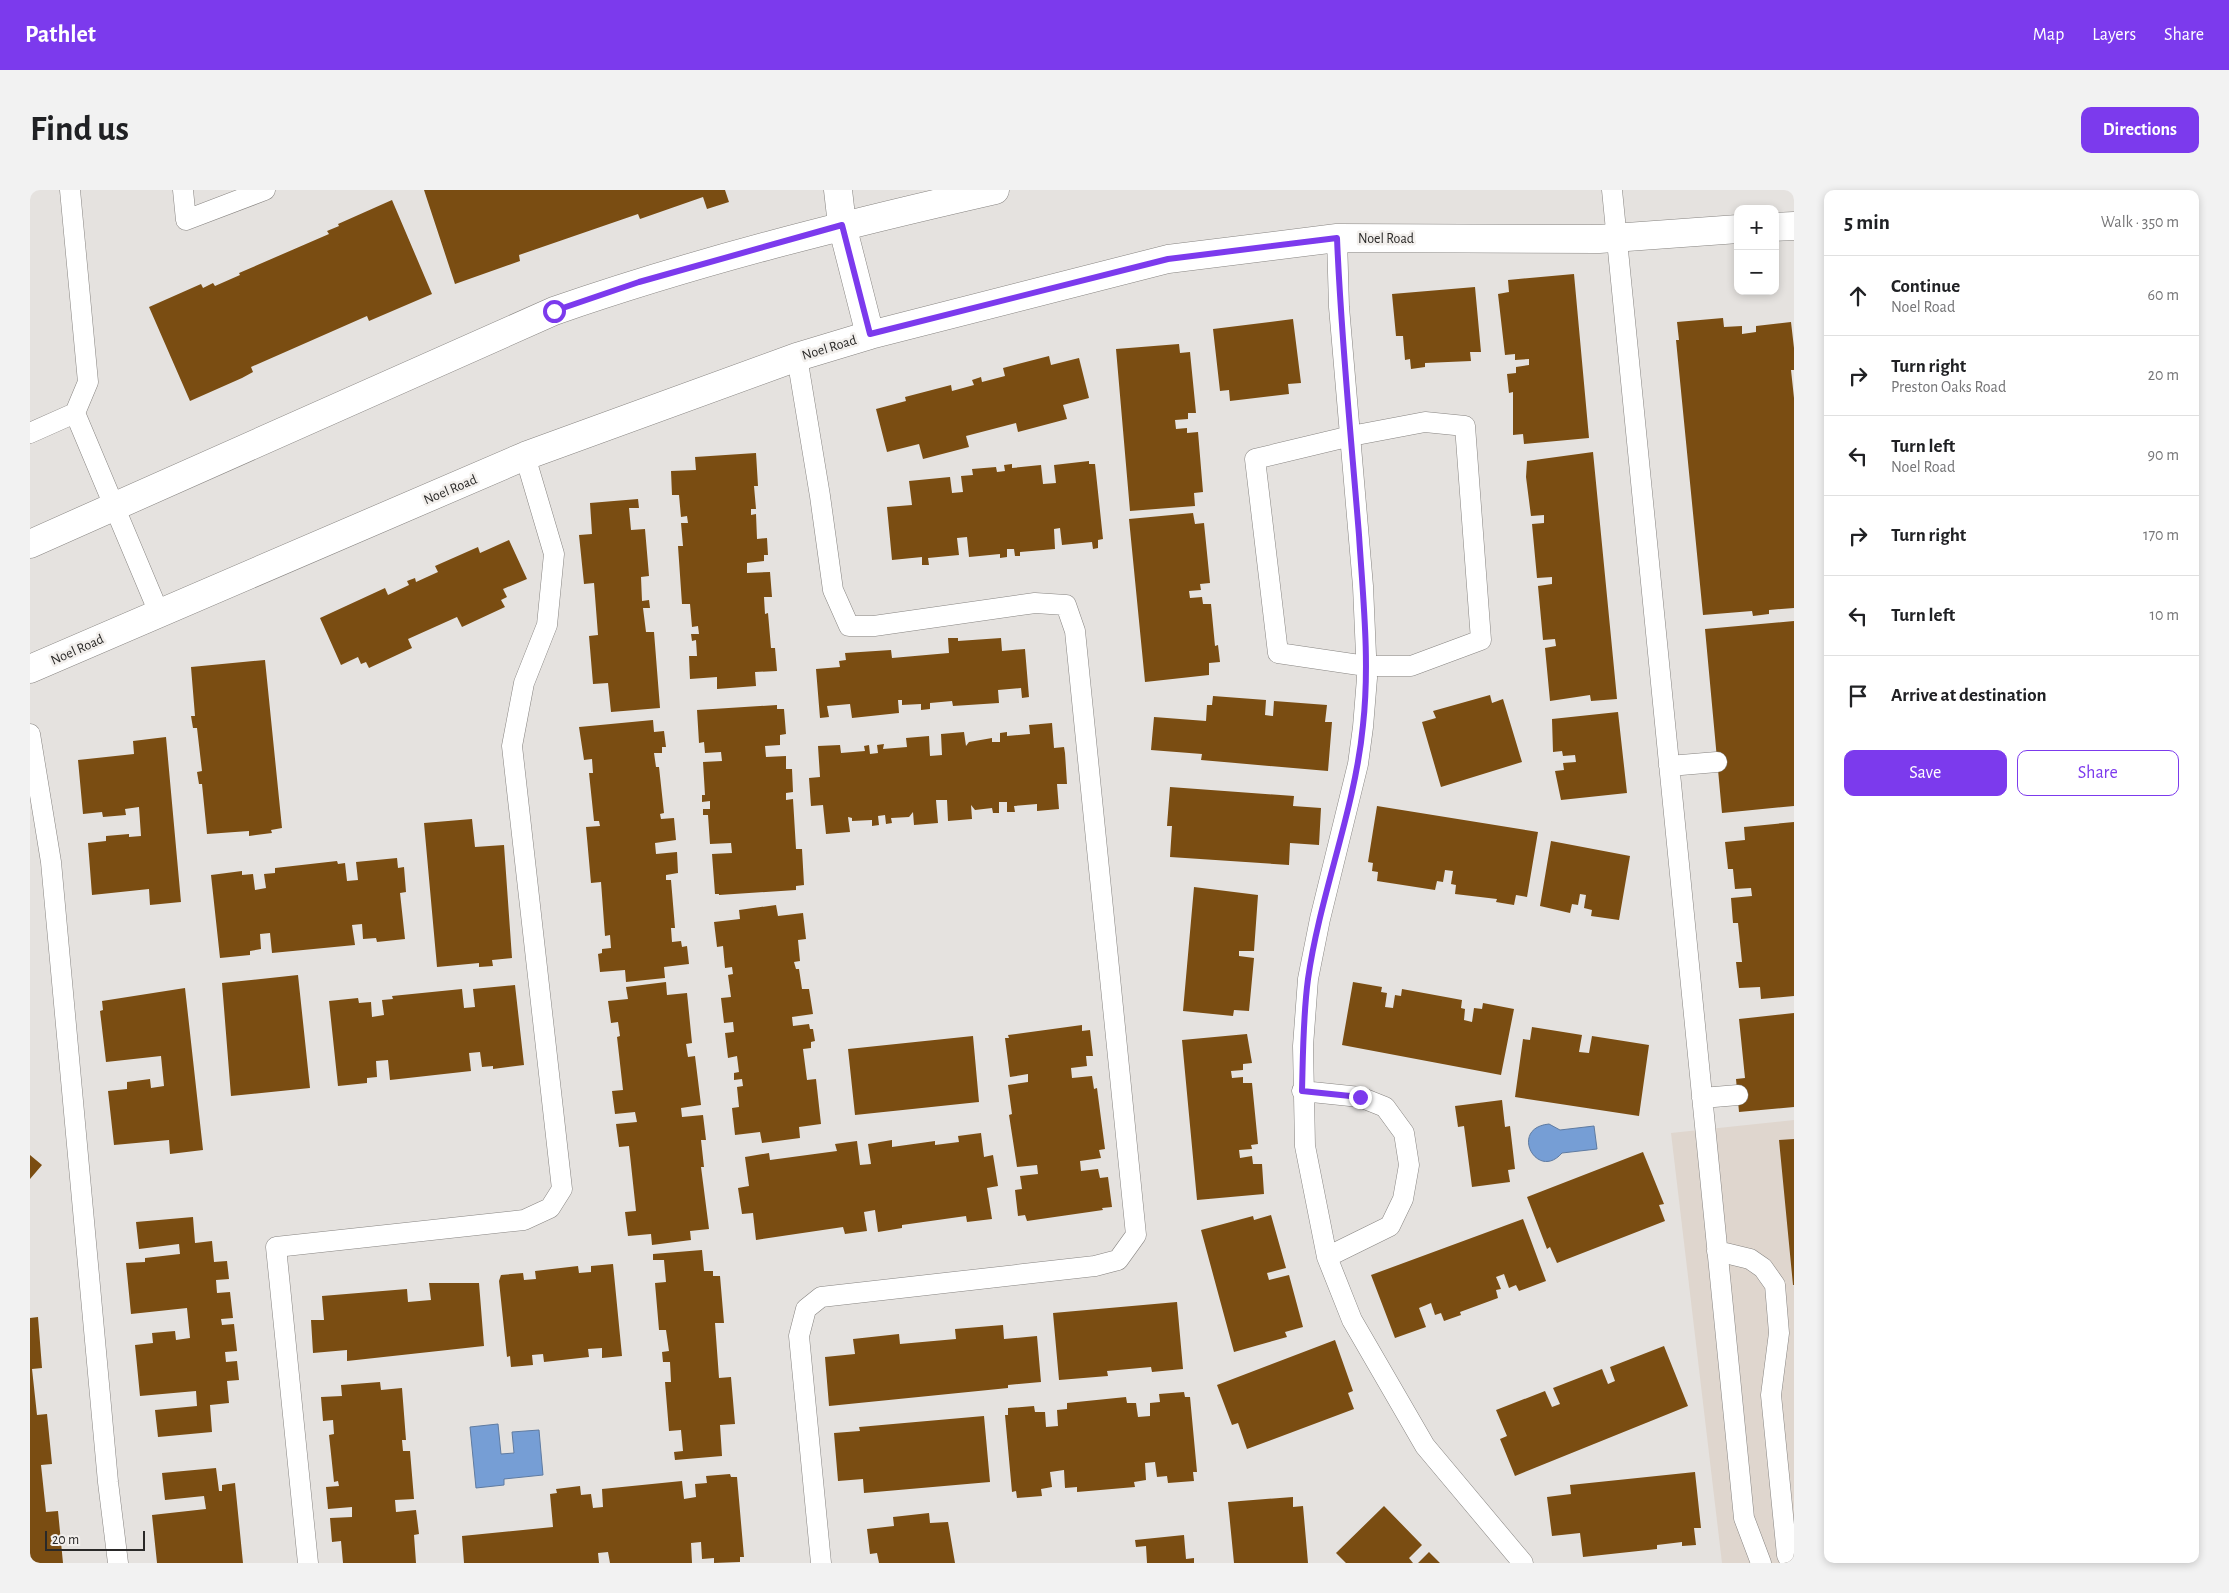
<!DOCTYPE html>
<meta charset="utf-8">
<style>
:root{--surface:#fff;--page:#f2f2f2;--text:#202124;--muted:#757577;--line:#e0e0e0;--accent:#7c3aed}
body{margin:0;font-family:"Alegreya Sans",sans-serif;background:var(--page);color:var(--text)}
.controls{position:absolute;right:15px;top:15px;display:grid;overflow:hidden;border-radius:10px;box-shadow:0 2px 8px #0003}
.controls button{width:45px;height:45px;display:grid;place-items:center;padding:0;border:0;border-bottom:1px solid var(--line);background:var(--surface);color:var(--text);font:25px sans-serif}
.scale{position:absolute;left:15px;bottom:12px;width:100px;box-sizing:border-box;padding-left:5px;border:2px solid #2a2928;border-top:0;font-size:14px;line-height:18px;white-space:nowrap;color:#2a2928;-webkit-text-stroke:4px #f2efec;paint-order:stroke}
.stop{position:absolute;width:15px;height:15px;margin:-11px;border:4px solid #7c3aed;border-radius:50%;background:#fff}
.stop.end{background:#7c3aed;border-color:#fff;box-shadow:0 1px 5px #0008}
.list{margin:0;padding:0;list-style:none}
h2{display:flex;justify-content:space-between;align-items:center;height:65px;margin:0;padding:0 20px;font-size:21px}
h2 small{font-size:16px;font-weight:400;color:var(--muted)}
.list li{display:grid;grid-template-columns:32px 1fr auto;gap:15px;align-items:center;box-sizing:border-box;height:80px;padding:0 20px;border-top:1px solid var(--line)}
.list b{display:block;font-size:19px;white-space:nowrap}
.list p{margin:0;font-size:16px;white-space:nowrap;color:var(--muted)}
.list em{font-size:16px;font-style:normal;color:var(--muted)}
.actions{display:flex;gap:10px;padding:15px 20px}
.actions a{flex:1;padding:11px 0;border:1px solid var(--accent);border-radius:10px;text-align:center;font-size:18px;color:var(--accent)}
.actions .main{background:var(--accent);color:#fff}
.icon{flex:none;width:28px;height:28px;fill:none;stroke:currentColor;stroke-width:2;stroke-linecap:round;stroke-linejoin:round}
.map{position:relative;flex:none;width:1764px;height:1373px;overflow:hidden;border-radius:10px}
header{display:flex;align-items:center;gap:30px;box-sizing:border-box;height:70px;padding:0 25px;background:var(--accent);color:#fff}
header strong{font-size:24px}
nav{display:flex;gap:28px;margin-inline-start:auto;font-size:18px}
.intro{display:flex;align-items:center;justify-content:space-between;box-sizing:border-box;height:120px;padding:0 30px}
h1{margin:0;font-size:35px}
.button{padding:12px 22px;border-radius:10px;background:var(--accent);color:#fff;font-size:18px;font-weight:700}
main{display:flex;gap:30px;padding:0 30px}
aside{flex:1;background:var(--surface);border-radius:10px;box-shadow:0 2px 8px #0003}
.map>svg:first-child{display:block}
.built{fill:#dfd6ce}
.water{fill:#769ed5;stroke:#5f7ba1}
.building{fill:#7a4d12}
.lines{fill:none;stroke-linecap:round;stroke-linejoin:round}
.lane-casing{stroke:#878481;stroke-width:21}
.secondary-casing{stroke:#878481;stroke-width:29}
.lane{stroke:#fff;stroke-width:20}
.secondary{stroke:#fff;stroke-width:28}
.route{stroke:#7c3aed;stroke-width:6}
.labels{text-anchor:middle;stroke-width:5;stroke-linejoin:round;paint-order:stroke}
.street-label{font-size:14px;fill:#2a2928;stroke:#f2efec}
</style>
<header>
<strong>Pathlet</strong>
<nav><a>Map</a><a>Layers</a><a>Share</a></nav>
</header>
<div class="intro"><h1>Find us</h1><a class="button">Directions</a></div>
<main>
<div class="map">
<svg width="1764" height="1373" viewBox="0 0 1764 1373">
<rect width="100%" height="100%" fill="#e5e2df"/>
<path class="built" d="M1764,930V1373H1692L1641,943Z"/>
<path class="water" d="M1519,934L1530,940L1564,936L1567,959L1532,963C1507,992 1478,938 1519,934Z
M468,1234L471,1264L484,1263L482,1242L509,1240L513,1285L474,1289V1295L446,1298L440,1237Z"/>
<path class="building" d="M394,0H695L699,12L677,19L673,7L610,29L608,24L489,65L490,71L425,94Z
M362,10L402,104L339,131L337,126L221,177L223,182L212,188L160,211L119,117L171,94L173,98L183,93L185,96L210,85L209,83L299,44L297,41L309,36L308,34Z
M1544,84L1559,248L1494,254L1493,244L1483,245V202L1479,203L1477,184L1486,183V177L1499,175V169L1485,170V164L1475,165L1468,104L1479,102L1478,90Z
M1445,97L1451,162H1440L1441,171L1395,173V177L1381,179L1380,169L1375,170L1373,146H1366L1362,104Z
M1693,128L1694,137L1712,136V144L1726,142V136L1761,132L1764,158V180H1761L1764,208V418L1739,420V424L1723,426L1722,421L1673,425L1646,150H1649L1647,132Z
M1263,129L1271,193L1258,194L1259,204L1200,211L1199,200L1190,201L1183,139Z
M1149,154L1150,163L1160,162L1166,223H1158V229L1145,230L1146,239L1157,238V243L1168,242L1173,302L1164,303L1165,316L1100,321L1086,159Z
M1019,166L1021,175L1049,168L1059,208L1033,215L1037,229L988,242L986,233L936,246L939,257L893,269L889,254L857,262L846,219L876,211L875,207L921,195L922,201L944,195L942,190L951,187L952,192L975,186L973,178Z
M1563,262L1587,509L1561,511L1560,505L1520,511L1515,458L1526,456L1525,449L1513,450L1508,396L1522,394V387L1507,388L1502,334L1514,333V325L1501,326L1496,287L1497,271Z
M726,263L728,296H724L726,319H721V325L726,324L727,349L737,348L738,365H734V371L717,373V383L740,382L742,407H734L735,424L738,423L741,458H745L747,481L725,482L726,496L687,499V487L660,489L659,466H667L666,450L662,451L661,444H669L668,436L662,437L660,414H652L648,356H653L651,333H658L657,326L651,327L649,305H642L641,281L666,280L665,267Z
M1059,271V274H1065L1073,349L1068,350V358L1063,359L1062,352L1032,355L1030,338L1024,339L1025,359L990,362V366H985L984,359H977V367L970,368V364L939,367L937,347L927,348L929,365L898,368L899,375H892V367L862,370L857,317L882,315L879,291L920,287L922,303L933,302L931,286L943,285L942,279L966,277L967,282L975,281L974,275L982,274V278L1011,275L1013,294L1026,293L1024,275Z
M608,309L609,318H599L601,340L615,339L619,386L611,387L612,411L619,410L620,418H613L616,442H624L630,518L581,522L578,493L563,494L559,446L568,445L564,393L554,394L549,345L562,344L560,313Z
M1163,323L1165,334L1174,333L1180,393L1170,394L1171,400L1159,401L1160,408L1172,407L1173,414H1181L1185,456L1188,455L1190,472L1179,473V485L1115,492L1099,329Z
M479,350L497,389L473,399L477,407L471,410L475,417L432,437L427,427L378,449L382,458L339,478L336,472L331,474L328,467L311,475L290,428L355,398L358,405L379,395L377,391L385,388L386,392L408,382L405,376L448,357L450,363Z
M1764,431V616L1692,623L1675,439Z
M918,448H928V451L971,448L972,461L995,459L999,507L992,508L991,498L968,500L969,513L923,516L922,511L900,513V519L891,520V514L872,515V510H868L869,523L822,528L820,514L797,516L799,527L790,528L786,479L810,477L809,471L816,470L815,463L861,460L862,468L919,463Z
M235,470L252,638L241,640L242,643L219,646V641L177,644L172,594H169L167,582L172,581L167,538H163L161,526H165L161,477Z
M1460,505L1462,513L1473,509L1492,572L1411,597L1392,532L1406,528L1403,521Z
M1183,506L1236,510L1235,525L1243,526L1244,511L1297,515L1295,532H1302L1298,581L1171,570L1172,564L1121,560L1124,527L1176,531L1177,515H1182Z
M747,515V519H754L756,544L750,545V555L735,556L736,567L756,566V579H762L763,602L756,603V610L763,609L766,659H772L774,695L766,696V700L689,705V704H685L682,664L702,663L701,653L680,654L678,625H673V619H680V611L672,612V605H675L673,572L692,571L691,562L675,563L674,552L669,553L667,520Z
M1588,522L1597,603L1531,610L1525,581L1534,580L1533,573L1546,572L1545,565L1533,566L1532,561L1523,562L1522,529Z
M623,530L624,542L634,541L636,557H632V563H624L626,577H629L634,623L630,624L631,629L644,628L646,650L625,653L626,664L647,662L648,683L636,685V690H641L645,738H641L642,752L651,751L652,757L657,756L659,774L634,777L635,788L596,792L595,780L570,782L568,764L572,763V759L581,758L580,745L575,746L571,692L561,693L556,637L570,636L569,631H564L559,583H563L562,569L554,570L549,537Z
M1022,533L1024,558L1034,557L1035,563L1037,594H1027L1029,619L1007,621V614L984,616L985,622H977V612H969V623H963L962,618L945,620L941,615L942,629L918,631L917,610H906L908,633L884,635L883,622L879,627L861,628L862,633L856,634L855,625L848,626L849,635L842,636V630L822,631V628L818,627L820,642L796,644L793,615L781,616L779,588L790,587L788,556L810,555L811,563L835,561L834,556L839,555L840,564L848,563L847,555L854,554L853,559L877,557L876,548L899,546L900,566L912,565L911,544L934,542L936,556L939,552L962,548V552H970V543L977,542V546L1000,544L999,535Z
M136,547L151,712L120,715L119,699L62,705L58,653L76,651V646L99,644V647L111,646L109,617L95,619L96,625L73,627L72,622L53,624L48,570L104,564L103,551Z
M1140,597L1264,606L1263,616L1291,618L1289,655L1260,653L1259,675L1140,667L1142,636H1137Z
M1347,616L1508,642L1497,707L1486,705L1484,715L1466,712L1467,709L1425,704L1426,695L1421,694L1423,681L1415,680L1413,692L1407,691L1405,700L1347,691L1348,682L1342,681L1343,673L1338,672Z
M442,629L445,657L474,655L482,768L462,770L463,776L449,777V773L407,777L394,633Z
M1764,632V806L1731,809L1730,797L1709,798L1706,772H1712L1708,733H1703L1701,708L1722,706L1721,698L1705,699L1703,679H1698L1695,652L1715,650L1714,637Z
M1521,651L1600,666L1589,730L1561,726L1562,720L1554,718L1556,705L1550,704L1548,715L1542,714L1540,723L1510,716Z
M367,668L368,678L374,677L376,702L370,703L375,749L347,752L346,748L333,749L332,734L322,735L325,755L242,763L240,743L230,744L231,759L220,761V765L190,768L181,685L212,681V685L223,684L225,700L236,698L234,684L245,683V678L307,671L308,674L315,673L317,691L328,690L326,672Z
M1164,697L1228,705L1224,761H1209V766L1224,768L1219,821L1204,820L1203,826L1153,821Z
M746,715L748,726L773,723L776,749L768,750L770,771L764,772L766,779H769L772,799H779L783,824L762,827L763,836L779,834L780,839H783L785,851L781,852V858L773,859L777,890L786,889L791,934L769,937L770,948L732,953L730,942L705,945L702,918L709,917L707,897L713,896L712,889L704,890V883L709,882L707,866L698,868L695,843L704,842L703,832L694,833L691,808L701,807L698,785L703,784L702,777L695,778L693,756L687,757L684,732L710,729L709,720Z
M268,785L280,898L201,906L192,793Z
M636,792L637,805L657,803L662,853L656,854L658,867L665,866L671,915L651,918L652,927L673,925L676,950H671L674,977H671L679,1039L660,1041L661,1050L622,1055L621,1044L598,1046L595,1022L606,1021L599,956L589,957L586,934L607,932L605,922L585,924L582,901L593,900L587,847L590,846L588,832L581,833L578,811L598,809L596,797Z
M1323,792L1352,797L1351,802L1357,803L1355,817L1363,818L1365,805L1371,806L1372,799L1432,810L1431,818L1435,819L1434,830L1442,832L1444,818L1452,819L1453,813L1484,819L1471,885L1312,855Z
M485,795L494,875L463,879V876L452,877L450,862L439,863L441,881L360,890L358,870L346,871L347,887L337,888V893L308,896L299,811L328,808L329,813L341,812L342,827L354,825L352,810L363,809L362,806L432,799L434,818L445,817L443,799Z
M155,798L173,960L140,964L139,950L84,955L78,901L97,899V892L120,889L121,898L134,896L131,866L76,872L70,821L73,820L72,811Z
M1764,823V917L1709,922L1706,889L1715,888L1709,829Z
M1052,835V841L1060,840L1063,866H1056L1057,876L1041,878L1042,888L1062,886L1064,899L1067,898L1075,959L1069,960L1071,968L1050,971L1051,981L1068,979L1070,988L1078,987L1082,1017L1072,1018L1073,1020L997,1031L995,1025L988,1026L985,1000L992,999L990,986L1008,984L1007,975L987,977L979,925L982,924L978,895L998,892V884L980,887L975,848H979L978,845Z
M1502,837L1552,845L1549,862L1559,863L1562,846L1619,855L1609,926L1485,907L1493,849L1500,850Z
M1217,844L1222,873L1213,874V880L1201,881L1202,888L1213,887V893H1222L1228,954L1221,955L1222,959L1209,960L1210,968L1222,966L1223,974H1232L1234,1004L1167,1010L1152,850Z
M943,846L949,912L825,925L818,859Z
M1472,910L1475,937L1480,936L1485,979L1478,980L1480,992L1442,997L1434,936L1428,937L1425,916Z
M951,943L954,967L963,965L968,996L957,998L962,1029L937,1032L936,1026L872,1035V1038L848,1042L845,1020L834,1022L837,1041L815,1044L813,1037L726,1050L723,1023L712,1024L708,998L719,996L715,967L739,963L740,970L807,961L805,954L827,951L830,975L841,974L838,954L862,950V957L905,951V955L929,952L928,946Z
M1764,949V1095H1763L1749,950Z
M1613,962L1634,1014L1629,1015L1635,1031L1527,1073L1520,1057L1517,1059L1497,1007Z
M0,965L12,975L0,989Z
M1241,1025L1256,1078L1237,1083L1239,1090L1259,1085L1273,1137L1255,1142L1257,1147L1204,1162L1171,1040L1223,1026L1224,1030Z
M163,1027L165,1053L182,1051L184,1072L197,1071L199,1089L186,1090L187,1103L200,1102L203,1128L191,1129L192,1135L204,1134L207,1161L195,1162L196,1172L207,1171L209,1190L197,1191L199,1213L180,1215L182,1242L128,1247L125,1220L167,1216L166,1201L110,1206L105,1155L123,1153L122,1143L145,1141L146,1150L160,1148L157,1118L101,1124L96,1073L115,1072V1068L150,1064L149,1054L109,1059L106,1032Z
M1493,1029L1516,1091L1489,1101L1486,1095L1479,1098L1474,1084L1466,1087L1471,1099L1466,1100L1468,1108L1430,1122L1431,1125L1414,1131L1411,1123L1405,1125L1401,1113L1389,1118L1396,1137L1365,1148L1341,1085Z
M672,1060L674,1081H683V1086H690L694,1133H685L689,1188L701,1187L705,1234L690,1235L692,1266L645,1270L644,1262L653,1261L651,1240L639,1241L635,1192H641L640,1172H633L632,1162L639,1161L636,1140H629L625,1093L636,1092L634,1070H623V1064Z
M583,1074L592,1166L572,1168V1158L558,1159L559,1167L514,1172L513,1164L502,1165L503,1175L481,1177L480,1166L477,1167L469,1091L471,1085L493,1083L494,1090L506,1089L505,1081L548,1076L549,1083L561,1082V1076Z
M399,1093H449L454,1156L317,1171V1160L283,1163L281,1130H294L292,1106L377,1099L378,1112L401,1110Z
M1147,1112L1153,1179L1122,1182L1121,1177L1077,1181L1078,1186L1029,1190L1023,1123Z
M8,1127L12,1178L2,1179L7,1225L17,1224L22,1274L11,1275L16,1322L28,1321L33,1373H0V1128Z
M973,1135L974,1149L1007,1146L1011,1192L978,1195V1198L799,1216L795,1167L825,1164L823,1149L869,1144L870,1154L926,1149L925,1139Z
M1305,1150L1323,1201L1318,1203L1324,1219L1217,1259L1208,1233L1202,1235L1187,1195Z
M1634,1156L1658,1216L1485,1286L1470,1249L1477,1246L1466,1220L1515,1201L1522,1217L1530,1214L1523,1198L1572,1179L1578,1194L1585,1191L1580,1177Z
M350,1192L351,1200L372,1198L376,1250H372L373,1261H380L384,1309L365,1310L366,1322L386,1320L389,1344L384,1345L386,1373H313L311,1351L302,1352L300,1328L322,1327V1317L298,1319L296,1297L309,1296L308,1291L304,1292L299,1245L304,1244L303,1230L293,1231L291,1207L312,1206L311,1195Z
M1154,1202L1155,1207H1160L1167,1282H1163L1164,1291L1138,1293L1137,1286L1127,1287L1125,1272L1115,1273L1116,1290L1104,1292L1105,1297L1047,1302V1297L1035,1298L1034,1280L1020,1282L1022,1297L1011,1299L1012,1306L987,1308L986,1301L982,1302L975,1225H978V1218L1004,1216L1005,1222H1015L1016,1237L1028,1236L1027,1220L1037,1219V1213L1096,1207L1097,1213H1106L1108,1227L1120,1226V1213L1130,1212L1129,1204Z
M954,1226L960,1292L834,1303L833,1289L808,1291L804,1243L830,1241L829,1237Z
M186,1278L189,1301H192V1295L205,1293L213,1373H127L122,1325L176,1319L174,1306L135,1310L132,1283Z
M1665,1282L1671,1338H1664L1666,1355L1652,1356V1352L1627,1355V1359L1553,1367L1550,1343L1522,1346L1517,1307L1541,1304L1540,1295Z
M700,1284L701,1287H707L714,1367H710V1372L684,1373V1368L672,1369L671,1352L661,1353L662,1373H580L578,1362L568,1363L569,1373H434L432,1346L523,1337L520,1304L527,1303L526,1299L550,1296L551,1305L561,1304L563,1318L573,1317L572,1299L652,1291L654,1309L666,1307L665,1294L677,1293L676,1286Z
M1263,1307V1317L1273,1316L1278,1373H1204L1198,1312Z
M1354,1316L1392,1355L1379,1368L1383,1373H1316L1306,1363Z
M899,1323L900,1333L918,1332L925,1373H849L847,1363L840,1364L837,1339L864,1336L863,1327Z
M1154,1345L1156,1369L1164,1368V1373H1117L1116,1356L1106,1357L1105,1350Z
M1399,1362L1410,1373H1388Z"/>
<g class="lines">
<defs>
<path id="lane" d="M153,0L156,30L235,0
M1582,0L1714,1328L1731,1373
M1307,48L1309,117L1333,396L1337,488L1333,537L1328,574L1290,729L1278,789L1273,856L1275,956L1297,1067L1322,1130L1395,1256L1493,1373
M767,167L790,306L803,400L819,436H844L1005,413L1036,415L1045,441L1106,1045L1088,1070L1065,1076L791,1107L776,1119L769,1146L791,1373
M45,223L129,423
M1395,232L1435,236L1451,450L1381,476H1336L1248,463L1225,269L1321,246Z
M0,243L45,223L58,192L40,0
M0,544L21,672L78,1292L88,1373
M1639,576L1687,572
M1272,901L1330,907L1355,917L1374,943L1379,975L1373,1009L1360,1036L1297,1067
M1672,908L1708,905
M1687,1061L1720,1069L1733,1078L1745,1095L1749,1143L1741,1205L1757,1365L1761,1373
M278,1373L246,1057L494,1030L520,1018L532,999L482,556L494,493L517,435L524,364L495,266"/>
<path id="secondary" d="M808,0L812,35L840,145
M1745,37L1764,36
M0,354L524,121C668,71 816,34 965,0
M0,479L495,266L767,167L840,145L1138,69L1307,48L1569,49L1708,39"/>
</defs>
<use href="#lane" class="lane-casing"/>
<use href="#secondary" class="secondary-casing"/>
<use href="#lane" class="lane"/>
<use href="#secondary" class="secondary"/>
</g>
<g class="lines">
<path class="route" d="M524,121L609,92L812,35L840,144L1138,69L1307,48C1311,147 1321,246 1329,345C1333,408 1340,472 1333,535C1325,620 1290,704 1278,789C1273,826 1273,864 1272,901L1330,907"/>
</g>
<g class="labels">
<g class="street-label">
<text x="1356" y="53">Noel Road</text>
<text transform="translate(799 157) rotate(-17)" y="5">Noel Road</text>
<text transform="translate(420 299) rotate(-23)" y="5">Noel Road</text>
<text transform="translate(47 459) rotate(-24)" y="5">Noel Road</text>
</g>
</g>
</svg>
<div class="controls">
<button>+</button>
<button>−</button>
</div>
<div class="scale">20 m</div>
<div class="stop" style="left:524px;top:121px"></div>
<div class="stop end" style="left:1330px;top:907px"></div>
</div>
<aside>
<h2>5 min<small>Walk · 350 m</small></h2>
<ul class="list">
<li><svg class="icon" aria-label="ahead" viewBox="0 0 24 24"><path d="M12 20V5M6 11l6-6 6 6"/></svg><div><b>Continue</b><p>Noel Road</p></div><em>60 m</em></li>
<li><svg class="icon" aria-label="right" viewBox="0 0 24 24"><path d="M7 20v-9h11M14 6l5 5-5 5"/></svg><div><b>Turn right</b><p>Preston Oaks Road</p></div><em>20 m</em></li>
<li><svg class="icon" aria-label="left" viewBox="0 0 24 24"><path d="M17 20v-9H6M10 6l-5 5 5 5"/></svg><div><b>Turn left</b><p>Noel Road</p></div><em>90 m</em></li>
<li><svg class="icon" aria-label="right" viewBox="0 0 24 24"><path d="M7 20v-9h11M14 6l5 5-5 5"/></svg><div><b>Turn right</b></div><em>170 m</em></li>
<li><svg class="icon" aria-label="left" viewBox="0 0 24 24"><path d="M17 20v-9H6M10 6l-5 5 5 5"/></svg><div><b>Turn left</b></div><em>10 m</em></li>
<li><svg class="icon" aria-label="arrive" viewBox="0 0 24 24"><path d="M6 21V4h12l-3 4 3 4H6"/></svg><div><b>Arrive at destination</b></div></li>
</ul>
<div class="actions"><a class="main">Save</a><a>Share</a></div>
</aside>
</main>
